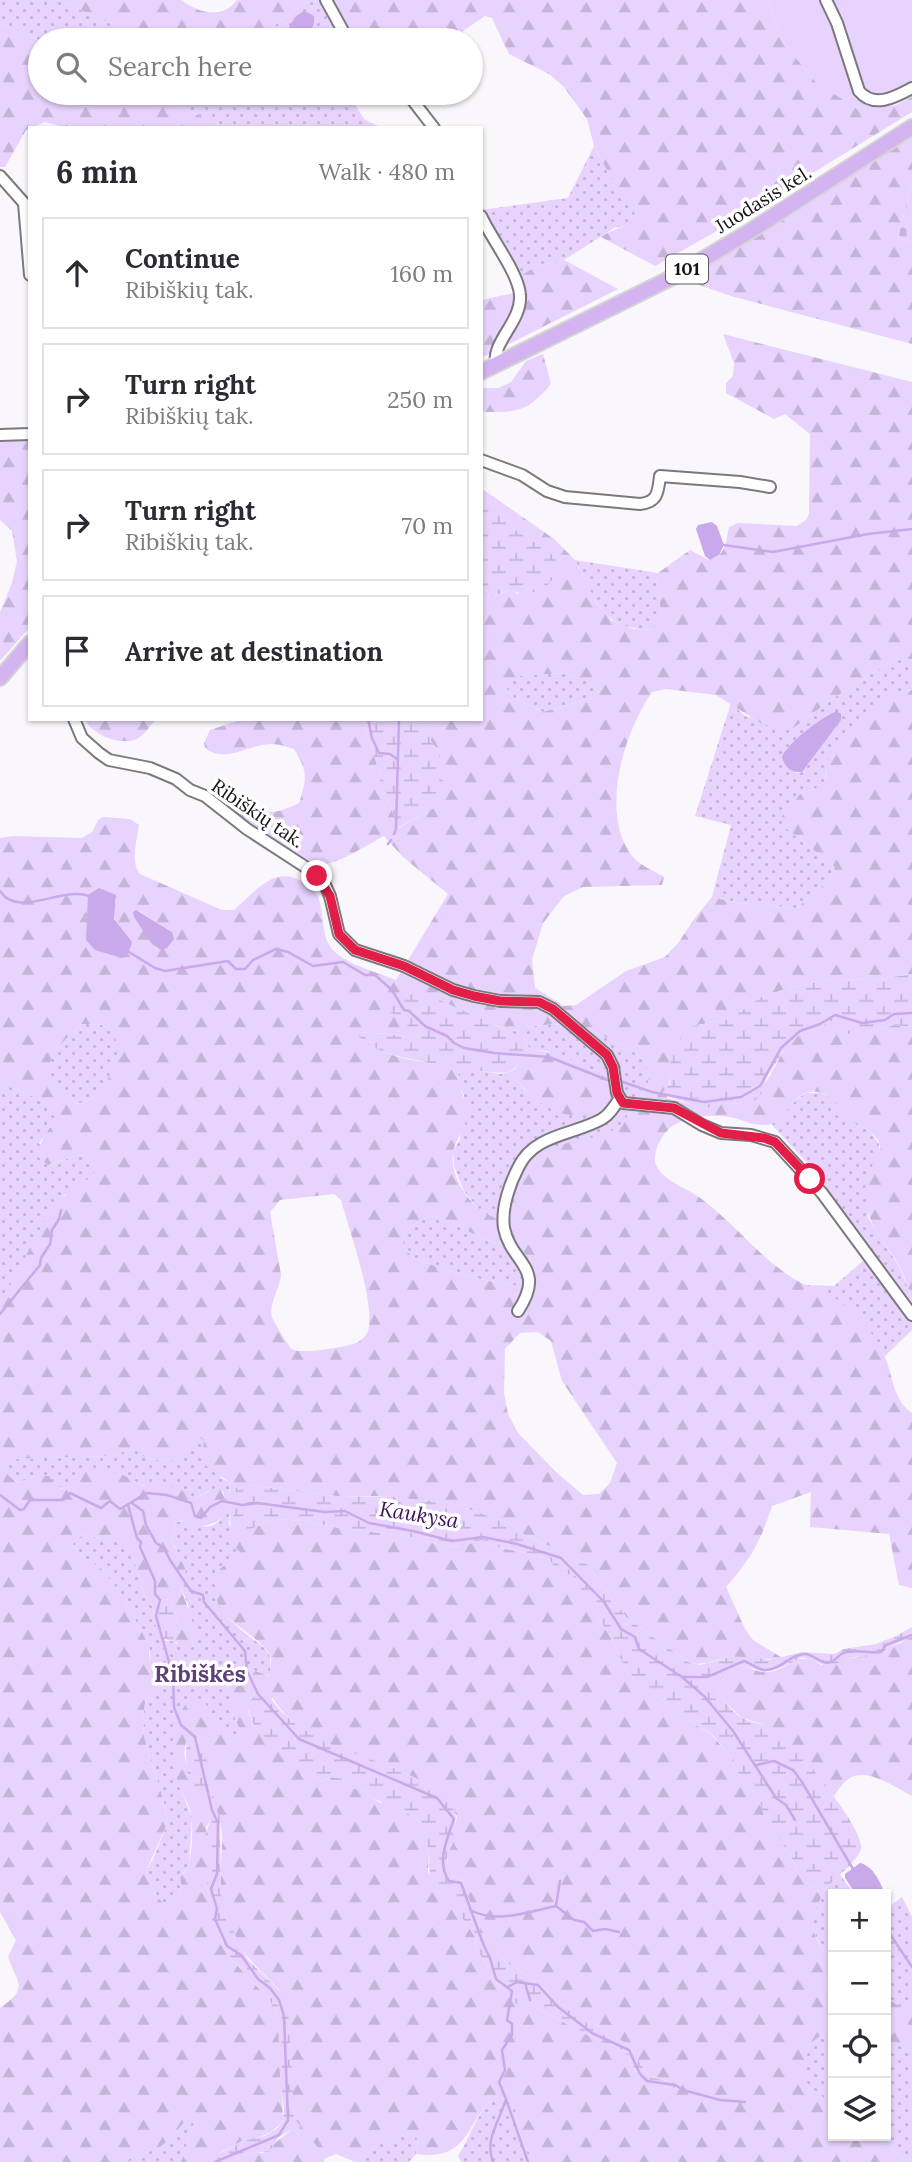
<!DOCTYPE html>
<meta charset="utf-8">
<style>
:root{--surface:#fff;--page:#f7f7f7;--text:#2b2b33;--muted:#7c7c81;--line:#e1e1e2}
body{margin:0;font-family:Lora,serif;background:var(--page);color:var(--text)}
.controls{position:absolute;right:21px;bottom:21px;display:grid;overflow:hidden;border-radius:0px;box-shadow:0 2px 5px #0004}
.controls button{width:63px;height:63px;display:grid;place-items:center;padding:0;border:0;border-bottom:2px solid var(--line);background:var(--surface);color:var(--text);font:35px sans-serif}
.stop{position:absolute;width:21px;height:21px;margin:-16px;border:5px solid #e11d48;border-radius:50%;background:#fff}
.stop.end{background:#e11d48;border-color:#fff;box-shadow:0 2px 7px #0008}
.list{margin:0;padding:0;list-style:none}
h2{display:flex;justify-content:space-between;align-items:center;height:91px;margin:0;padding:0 28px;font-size:30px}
h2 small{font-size:23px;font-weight:400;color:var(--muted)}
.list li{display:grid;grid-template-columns:46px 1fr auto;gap:21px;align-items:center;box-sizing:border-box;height:112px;margin:0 14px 14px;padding:0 14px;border:2px solid var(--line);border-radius:0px}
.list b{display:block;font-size:26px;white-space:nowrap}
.list p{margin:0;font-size:23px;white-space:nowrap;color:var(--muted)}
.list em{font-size:23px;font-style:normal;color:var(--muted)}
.icon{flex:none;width:38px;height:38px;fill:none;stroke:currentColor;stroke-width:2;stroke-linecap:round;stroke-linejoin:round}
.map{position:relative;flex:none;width:912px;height:2162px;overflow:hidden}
.search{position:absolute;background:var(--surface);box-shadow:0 2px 5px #0004;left:28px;top:28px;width:455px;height:77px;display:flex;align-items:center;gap:18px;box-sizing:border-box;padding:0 24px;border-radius:38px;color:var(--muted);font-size:26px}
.panel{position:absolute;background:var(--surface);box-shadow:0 2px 5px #0004;left:28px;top:126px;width:455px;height:595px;border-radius:0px}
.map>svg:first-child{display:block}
.grass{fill:url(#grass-dots);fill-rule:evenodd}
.forest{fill:url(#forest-firs);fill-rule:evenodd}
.wetland{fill:url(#wetland-marsh)}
.cemetery{fill:url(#cemetery-stones)}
.garden{fill:#e7d3fd}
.water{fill:#c9a9ea}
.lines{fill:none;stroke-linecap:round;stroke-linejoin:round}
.stream{stroke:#c9a9ea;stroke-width:2.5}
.minor-casing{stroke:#7b797e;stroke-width:14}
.major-casing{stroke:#d5d5d5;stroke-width:18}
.minor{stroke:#fff;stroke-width:10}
.major{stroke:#d3b3f0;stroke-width:14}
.route{stroke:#e11d48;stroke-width:9}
.labels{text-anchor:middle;stroke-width:7;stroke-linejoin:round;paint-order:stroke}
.shield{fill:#fff;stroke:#5b5a5c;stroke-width:2}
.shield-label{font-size:18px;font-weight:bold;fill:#151416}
.street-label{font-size:19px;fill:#151416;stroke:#fff}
.water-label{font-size:21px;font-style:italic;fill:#3d105c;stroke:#fff}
.quarter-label{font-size:23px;font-weight:bold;fill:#5d3f7a;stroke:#fff}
</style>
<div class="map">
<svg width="912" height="2162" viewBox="0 0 912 2162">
<defs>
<pattern id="grass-dots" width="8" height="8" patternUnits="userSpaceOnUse" patternTransform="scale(1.75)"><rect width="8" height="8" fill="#e7d3fd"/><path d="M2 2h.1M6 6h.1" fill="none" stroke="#c5b4d8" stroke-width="1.8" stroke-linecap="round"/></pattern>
<pattern id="forest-firs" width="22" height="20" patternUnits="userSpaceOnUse" patternTransform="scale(1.75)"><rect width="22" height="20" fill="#e7d3fd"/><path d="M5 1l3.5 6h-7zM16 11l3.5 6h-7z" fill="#c5b4d8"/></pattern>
<pattern id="wetland-marsh" width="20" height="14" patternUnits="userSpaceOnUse" patternTransform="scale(1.75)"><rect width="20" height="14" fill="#e7d3fd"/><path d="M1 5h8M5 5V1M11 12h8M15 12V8" fill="none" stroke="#c5b4d8"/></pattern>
<pattern id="cemetery-stones" width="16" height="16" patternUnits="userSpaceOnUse" patternTransform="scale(1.75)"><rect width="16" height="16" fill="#e7d3fd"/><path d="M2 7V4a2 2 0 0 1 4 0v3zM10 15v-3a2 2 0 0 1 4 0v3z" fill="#c5b4d8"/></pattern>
</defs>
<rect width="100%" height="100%" fill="#f9f6fc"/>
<path class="grass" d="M0,0H58L149,40L40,41L0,23Z
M325,0H334L348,27L360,40H254L306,3Z
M150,93H348L364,119L382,128H226Z
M594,146L611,178L637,205L634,219L629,225L614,228L564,260L537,266L520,276L490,224L481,229V210L568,198Z
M575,560L658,573L657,591L662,614L652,630C598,628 597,600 575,560Z
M912,659V690H908L826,771L825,781L815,789L801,793L782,825L835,867L830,879L797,908L737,903L712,897L731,825L695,816L731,703L745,716L791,730L829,701L893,660ZM840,720L802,772L796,773L786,749L811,728Z
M565,673L593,684L598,692L592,698L543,712L515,699L506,688L518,676Z
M81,1024C108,1024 110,1024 121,1050C109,1075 106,1099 76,1104L46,1075C49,1053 66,1039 81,1024Z
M554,1024L589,1029L635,1052L644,1061L649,1073L648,1086L621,1126L604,1135L508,1209L496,1218L486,1215L475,1205L464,1191L454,1166L453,1151L460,1139L464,1095L459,1086L458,1067L500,1074L509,1072L524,1089L557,1111L550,1052L529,1048L526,1040L498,1026L525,1027Z
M0,1081C17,1094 46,1096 58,1113L54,1123L39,1143L49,1165L81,1154L92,1159L94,1174L73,1193L64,1195L0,1303Z
M806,1093H822L833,1098L848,1118L871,1132L879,1144L880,1155L869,1172L868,1218L900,1268L912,1299V1330L885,1356C865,1324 841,1298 805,1285L834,1286L870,1255L817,1173L771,1124C785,1115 791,1101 806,1093Z
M434,1216C453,1221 467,1232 485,1239C498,1245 517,1245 527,1256C534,1263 536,1271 534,1281C531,1283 528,1285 524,1286C508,1288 425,1266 412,1256C388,1237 416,1219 434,1216Z
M202,1437L221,1478L230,1482L229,1498L225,1499L223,1491H208L194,1499C178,1495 162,1492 146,1486C114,1475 91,1450 66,1490L34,1476L19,1483L9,1476L4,1465L10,1459L113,1456L130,1449L137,1450C142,1457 148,1458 157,1460C184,1465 182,1448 202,1437Z
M227,1510H230L229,1524L240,1552L228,1618C236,1625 243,1632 251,1638C270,1651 272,1652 270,1676L253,1670L233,1713L240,1730L238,1743L231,1741L206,1717L176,1729L174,1753L177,1780L192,1817L189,1866L180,1877L182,1890L170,1906C156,1902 151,1884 146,1871L153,1859L167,1824L165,1806L144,1737L143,1718L145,1703L154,1688L149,1645L122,1596L103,1570L83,1556L72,1545L79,1537L87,1534C100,1541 113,1539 127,1542C140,1563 136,1589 153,1607L154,1626L166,1641H172L177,1644L189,1607L180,1585L177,1550L172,1541L176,1522C196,1517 208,1542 227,1510Z
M839,1873L854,1894H833V1959C800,1929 812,1902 839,1873Z
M902,1897L912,1917V2015L886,1997V1909Z
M831,2025H833V2105L809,2087L801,2070L810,2044Z
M886,2038L912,2053V2162H909L874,2136H886Z
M496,2096C523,2105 513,2114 521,2136C524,2145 530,2154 535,2162H461L458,2156C471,2137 477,2110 496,2096Z
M193,2115L195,2120L181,2162H126C139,2151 138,2156 151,2151C167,2145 178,2130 187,2117Z
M412,2133L418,2140L416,2154L409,2162H355C372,2149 389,2135 412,2133Z"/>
<path class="forest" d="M58,0H181C199,13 222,20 237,0H325L306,3L254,40H149Z
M334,0H768L782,41L816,82L894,106L912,97V112L738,219L655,266L601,237C621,223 632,232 637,205L611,178L594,146L587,119L564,87L549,74L509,54L492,18L485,16L450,40H360L348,27Z
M0,23L40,41V93H150L226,128H67L45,122L26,130L5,167H0Z
M912,136V182L898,238L912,242V344L731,296L685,280Z
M564,260L618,289L481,358V300L514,293L520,276L537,266Z
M723,334L912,382V659L893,660L829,701L791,730L762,724L716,695L666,689L652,692C624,733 599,812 632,856C639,865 654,871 664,877L662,885L583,887L564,896L543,923L532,960L535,988L564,1006L576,1005L626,971L665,957L679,942L694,919L712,897L737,903L797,908L830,879L835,867L782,825V816L801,793L815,789L825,781L829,756L873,705L888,696L912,690V974L872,980L833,979L789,988L761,997L730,1019L687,1027L671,1070L667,1098L694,1105L701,1110L722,1103L744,1104L767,1081L784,1050L800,1034L823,1027L829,1022L836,1020L869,1032L894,1025L912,1027V1299C908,1289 905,1278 901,1269C890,1247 869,1230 867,1204C867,1196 864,1186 866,1178C871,1161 892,1151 871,1132C864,1126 854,1124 848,1118C838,1110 836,1097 822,1093C791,1085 793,1117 772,1124C758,1128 743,1120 730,1117C709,1114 680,1115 666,1132C660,1139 654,1151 655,1161C657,1178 686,1188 699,1197C732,1221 757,1255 791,1277C806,1287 823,1290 838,1300C857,1314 876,1335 885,1357C893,1376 893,1400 912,1413V1588L899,1585L889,1534L810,1527L811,1492L772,1506C760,1542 752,1557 726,1587L745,1629L753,1640L781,1657C764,1662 748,1655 730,1657C716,1659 704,1666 690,1663L626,1617L587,1564L519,1532L512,1524L450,1503L376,1496H336L246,1485L251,1529L274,1519L304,1521L339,1528L412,1537L448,1547L462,1546L482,1540L501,1548L527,1553L550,1560L557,1571L572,1575L610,1636L629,1676L693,1723L712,1735L731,1757L735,1769L758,1797L767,1825L790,1854L802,1880L812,1886L825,1889C810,1920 806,1934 833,1959V2025L810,2044L802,2070L809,2087L833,2105V2136H874L909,2162H535C530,2154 524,2145 521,2136C513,2114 523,2105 496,2096C465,2119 472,2162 416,2154L418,2140L412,2133C389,2135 372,2149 355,2162L336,2154L324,2159V2162H232L253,2152L263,2153L292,2129C298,2133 298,2135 302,2140C306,2145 313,2148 317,2153L294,2118L284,1995C258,1967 237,1953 225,1913C217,1888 223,1859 222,1833C221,1820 215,1813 213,1802C210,1777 205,1754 194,1730L186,1743L184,1753L193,1791L207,1804L211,1819L206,1828L212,1870L206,1886L212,1907V1920L232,1960L270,2000L278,2018L283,2120C268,2144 232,2136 211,2162H181L195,2120L193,2116L187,2117C178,2131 167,2145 151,2151C138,2156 139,2151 126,2162H0V2008C28,1988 19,1986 8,1957L16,1940L0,1912V1303L54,1204C67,1193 81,1186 94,1174L92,1159L81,1154L48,1165L38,1157C39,1136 51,1132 57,1113C46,1096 17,1094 0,1081V838L13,836L82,838L92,832L98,820L103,817L130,819L139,825C137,840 130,862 140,874L222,910H234C255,892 274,864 303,882C308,885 315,891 318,897C324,912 321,931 329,945C340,963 377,972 396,980L448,894L403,857L384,836C369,844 341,862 326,864C304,866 251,823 233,810L230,804L233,795C265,808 263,821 299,803C307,779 308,771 294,749C287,747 279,744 272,744C249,744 225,764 205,748L204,743L210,730L243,719H363L380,775V789L391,806L397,829L435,807L440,753L431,741L421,719H481V601L510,590L519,594L528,540L514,529L508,517L485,499H481V488L554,539L575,560L597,604L611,620L633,629L651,630L662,614L657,591L658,573L690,550L709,560C726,556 726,542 729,527L738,523L797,526L807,519L809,513L810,434L785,414L774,419L726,393V383L733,376L734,363ZM565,673L593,684L598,692L592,698L543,712L515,699L506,688L519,676ZM117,899C110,915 115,923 126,935L86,917ZM139,911L172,932L157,949L134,917ZM466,1014L498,1026L525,1027L554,1024L589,1029L635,1052L644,1061L649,1073L648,1086L621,1126L604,1135L567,1143L536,1155L523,1170L508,1209L496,1218C472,1211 449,1178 453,1152C456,1138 467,1129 467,1110C466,1100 461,1093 459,1084C458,1078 459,1072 458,1067C433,1062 400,1062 377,1048C371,1044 366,1037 361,1032C377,1034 392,1033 407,1037L413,1033L404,1019ZM81,1024C108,1024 110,1024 120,1050C109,1074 106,1099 76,1104L47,1075C49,1053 66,1039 81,1024ZM334,1194L341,1200C350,1233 373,1296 369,1327C368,1334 363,1340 356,1343C346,1347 301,1355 292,1349C288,1346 274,1322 272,1317C268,1304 280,1289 281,1275L270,1212L280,1200ZM434,1216C453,1221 467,1232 485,1239C498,1245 517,1245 527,1256C534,1263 536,1271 534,1281C530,1283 528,1285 524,1286C508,1288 425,1266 412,1256C388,1237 416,1219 434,1216ZM538,1332L551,1341L562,1381L617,1463L610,1483L599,1494L583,1495L556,1472L518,1433L508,1414L504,1393L505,1349L520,1333ZM201,1438L204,1442L202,1461L209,1469L230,1482L229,1497L225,1499L219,1486L194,1499C181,1486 162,1482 144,1486C127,1476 93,1458 75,1475C72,1479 69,1486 66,1490L59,1488L49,1476H34L18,1483L9,1476L4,1465L10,1459L113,1456L130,1449L136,1450C142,1457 148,1458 157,1460C184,1465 182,1448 201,1438ZM227,1510L230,1511L231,1543L240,1552L214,1574C215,1585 215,1598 220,1608C231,1626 270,1643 271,1659C272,1664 270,1671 269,1676L253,1670L243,1673L232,1685L233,1713L240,1730L238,1743L231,1741L206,1717L208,1708L203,1699L192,1698C171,1715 170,1756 177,1780C180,1790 187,1800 190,1810C194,1820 192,1853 189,1864C188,1869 184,1873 180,1877L182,1890L170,1906C156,1902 151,1884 146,1871L167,1824L165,1806L144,1737L143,1718L145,1703L154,1688L157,1676L149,1655V1645L122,1596L103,1570L83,1556L72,1545L79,1537L87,1534C100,1541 113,1539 127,1543C140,1563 136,1589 153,1607L164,1599L170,1600C177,1614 182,1627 172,1641L186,1646L194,1637V1626L180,1585L186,1571L172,1541L176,1522L182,1520L192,1532C206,1521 216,1529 227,1510ZM273,1698C301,1746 367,1754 413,1777C420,1781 431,1785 437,1790C445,1797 451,1808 457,1816L452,1845L447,1854L448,1867L453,1876L462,1879C469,1900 483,1940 498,1955C516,1972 540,1979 555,2000L630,2046L648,2076L665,2080L680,2088L654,2087L635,2072L625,2051L599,2041L525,2002L511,2001L507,1993L491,1977L487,1965L477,1950L475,1937L450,1898L438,1891L428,1872L429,1852L425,1830L419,1822L403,1809L385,1805L373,1799L364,1790L355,1789L339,1778L330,1777L322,1782C295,1758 259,1746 248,1711Z
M543,354L551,384C526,413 518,412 481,412V390L485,388H498L511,382L526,361Z
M26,440L30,441V627L0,661V612L12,583L17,561L12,531L0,520V442Z
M85,719H156C151,725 146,732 140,737C125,748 92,736 85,719Z
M529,1048C550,1052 601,1066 612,1086C609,1100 604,1110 589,1114C556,1122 529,1095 509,1072L515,1069Z
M909,1637H912V1796C896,1788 873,1771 854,1776C845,1779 839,1789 834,1796L778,1731L760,1723L742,1718L727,1704L717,1690L727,1674L742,1665C748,1667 757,1672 764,1672C789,1673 795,1647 821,1665L867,1655L873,1657L885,1653L888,1647L901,1643Z
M886,1997L912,2015V2053L886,2038Z"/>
<path class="wetland" d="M481,499H485L508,517L514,529L556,557C555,563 555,570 554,575C548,594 525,596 509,590L481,601Z
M363,719H421L431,741L440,753L443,786L435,807L396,829L391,806L380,789V775Z
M912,974V1027L894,1025L869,1032L847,1034L842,1023L836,1020L829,1022L823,1027L800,1034L784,1050L768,1075L761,1094L755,1101L744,1104L722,1103L701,1110L694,1105L661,1094L670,1084L671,1053L687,1027L730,1019L761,997L789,988L833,979L872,980Z
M415,994L433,997L517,1035L526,1040L529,1048C523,1057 519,1068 508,1072C496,1076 403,1059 387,1053C377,1050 368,1043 359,1037L361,1032C377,1034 391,1033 406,1037L412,1033L404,1019L389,1012V1005L395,997Z
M246,1485L336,1496L394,1497L450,1503L512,1524L519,1532L587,1564L626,1617L690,1663L700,1665L730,1657H754L769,1660L802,1652L834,1654L844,1649L876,1644L896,1636L912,1627V1637L888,1647L880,1659C856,1653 852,1657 830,1667L803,1657L782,1667L764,1672L742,1665L727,1674L717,1690C723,1699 732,1712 742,1718C753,1724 767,1723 778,1731C795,1744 866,1831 861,1849C857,1862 834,1879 825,1889L812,1886L802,1880L790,1854L767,1825L758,1797L735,1769L731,1757L713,1735L693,1723L629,1676L610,1636L572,1575L557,1571L550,1560L527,1553L501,1548L482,1540L462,1546L448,1547L412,1537L339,1528L304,1521L274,1519L251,1529H238L233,1521L236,1488Z
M164,1599L170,1600C177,1614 182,1627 172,1641L160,1638L154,1626L153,1607Z
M262,1691C271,1697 273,1702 280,1710C292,1723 308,1733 324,1741C354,1756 436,1777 453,1805C458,1814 455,1837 451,1846C450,1851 447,1851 447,1856C446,1863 450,1870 453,1876L462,1879C469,1900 483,1940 498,1955C516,1972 540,1979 555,2000L630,2046L648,2076L674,2083L680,2088L654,2087L643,2081L638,2077L625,2051L599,2041L525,2002L518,2004L511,2001L507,1993L491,1977L487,1965L477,1950L475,1937L450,1899L438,1891L430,1881L429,1852L425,1830L419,1822L403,1809L386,1808L380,1801L373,1799L364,1790L355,1789L339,1778L330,1777L322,1782C293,1756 254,1747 247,1703Z
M188,1727L194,1730L205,1757L214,1793L213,1803L220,1817L221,1892L225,1914L248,1960L284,1995L289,2020L294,2118L319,2149L318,2154C313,2148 306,2145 302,2140C298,2135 298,2133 292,2129L279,2137L269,2152H253L232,2162H211L216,2156L241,2141L265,2136L278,2128L283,2120L284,2109L280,2080L278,2018L270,2000L232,1960L212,1920V1907L206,1886L212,1870L203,1840L211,1819L207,1804L197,1800C184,1775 185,1754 188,1727Z"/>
<path class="cemetery" d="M912,182V242L898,238Z"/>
<path class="garden" d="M768,0H912V97L881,110L860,111L816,82L782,41Z"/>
<path class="water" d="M305,11L314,16V22L309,40H288C287,28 293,15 305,11Z
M712,522L717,526L724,545L719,555L710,560L705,556L696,529L698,525Z
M837,711L841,714V720L802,772C791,773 785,767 782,757C788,742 822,717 837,711Z
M99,888L116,895L114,919L132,942L129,952L122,958L95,950L86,940L88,895Z
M136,910L172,932L174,939L167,948L161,950L152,944L134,917L133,912Z
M860,1863C872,1865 882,1883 884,1894H856L845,1878V1874Z"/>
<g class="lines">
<path class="stream" d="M724,545L773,552L868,534L912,529
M368,719L372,738L379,753L390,754L397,759
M394,834L396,829L399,719
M388,844L391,840
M0,891C19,920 64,884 91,897
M129,952L155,968L165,971L228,961L236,969H245L253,960L276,949L288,952L313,966L343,962L365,975H375L392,990L404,1010L409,1011L425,1026L447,1036L454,1043L464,1048L494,1053L549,1057L610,1081
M620,1081L652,1092L704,1102L741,1097L760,1086L781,1048L800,1031L820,1024L835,1015L862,1023L885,1020L894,1014L912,1013
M0,1314L40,1265L41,1258L50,1244L52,1230L59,1219L61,1210
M0,1495L20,1510L24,1509L30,1500H63L70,1493L101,1508L110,1501L120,1509L147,1493L167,1495L191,1503L195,1516L201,1518L210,1507L222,1501L242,1505L257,1503L325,1512L345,1511L369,1523L413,1531L452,1541L483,1537L517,1544L561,1558L604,1602L621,1629L635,1637L639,1649L682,1677L705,1697L733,1731L776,1798L786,1805L795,1820
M132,1503L143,1511L146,1525L156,1543L164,1548L170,1560L191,1591L203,1595L204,1602L245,1651L247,1671L258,1694L299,1739L437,1798L454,1819C447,1839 436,1862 449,1881L461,1883L484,1946L490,1958L496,1979L512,1991L507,2020L512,2024V2035L502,2050L505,2070L499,2082L506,2099C500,2120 484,2140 493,2162
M128,1505L137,1538L141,1542L140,1547L155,1581V1594L160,1600L156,1616L173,1676L174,1707L181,1725L195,1737L212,1810L218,1823L217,1874L211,1889L217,1909L215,1919L227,1946L241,1955L258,1979L270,1988L279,2000L284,2016L288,2120L279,2135L215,2162
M682,1677H707L744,1661C750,1663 758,1669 764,1670C780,1671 790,1654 805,1654C813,1654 822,1665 830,1662C835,1661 839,1655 843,1653C856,1648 869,1654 881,1652L886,1645L912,1635
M757,1765L774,1761L793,1770L802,1782L853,1869
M556,1905L560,1881
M470,1910C497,1924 527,1912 556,1906L574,1920L584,1922L593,1931L605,1929L619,1932
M886,1928L912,1967
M525,1983L530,2000
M508,1987L517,1982L538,1985L558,2007L592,2033L629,2050L640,2074L647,2081L675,2085L683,2090L720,2100L745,2102
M506,2099L528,2162"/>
<defs>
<path id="minor" d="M326,0L348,40
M826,0L837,23L859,91C874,109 895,97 912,88
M407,93L434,128
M0,176L24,203L30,275
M481,216C491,238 519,274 520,295C522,322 491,342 496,365
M0,435L30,434
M481,460L522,475L547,491L565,497L640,504C658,502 658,492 660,476L740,482L770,487
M74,719L82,738L99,753L109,760L150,768L176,779L190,790L205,796L247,829L310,870L325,885L330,896L339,934L355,950L404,966L453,990L474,996L500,1001L539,1002L553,1009L607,1055L613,1067L617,1093L623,1103L674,1108L702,1125L721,1133L751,1135L775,1142L822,1193L912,1315
M518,1311C547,1267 511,1264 504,1228C501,1208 510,1183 519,1166C535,1134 574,1135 602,1119C610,1114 614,1107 619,1099"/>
<path id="major" d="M481,372L675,276L747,233L912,127
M0,678L30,643"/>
</defs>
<use href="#minor" class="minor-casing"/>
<use href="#major" class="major-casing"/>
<use href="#minor" class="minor"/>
<use href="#major" class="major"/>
</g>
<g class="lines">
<path class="route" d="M317,876L330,896L339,934L355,950L404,966L453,990L474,996L500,1001L539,1002L553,1009L607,1055L613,1067L617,1093L623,1103L674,1108L721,1133L764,1138L775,1142L810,1179"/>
</g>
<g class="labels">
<rect class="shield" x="666" y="254.5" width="42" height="29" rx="5"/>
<g class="shield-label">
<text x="687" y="275">101</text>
</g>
<g class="street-label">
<text transform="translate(763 199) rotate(-32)" y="7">Juodasis kel.</text>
<text transform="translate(258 813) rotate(34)" y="7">Ribiškių tak.</text>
</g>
<g class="water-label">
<text transform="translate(419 1515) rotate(9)" y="7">Kaukysa</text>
</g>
<g class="quarter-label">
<text x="200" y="1682">Ribiškės</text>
</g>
</g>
</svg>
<div class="controls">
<button>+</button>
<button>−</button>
<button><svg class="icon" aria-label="locate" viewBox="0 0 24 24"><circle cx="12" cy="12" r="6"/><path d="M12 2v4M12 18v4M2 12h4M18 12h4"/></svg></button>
<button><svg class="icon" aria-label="layers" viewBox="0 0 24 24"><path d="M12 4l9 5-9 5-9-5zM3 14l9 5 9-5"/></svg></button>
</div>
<div class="stop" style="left:810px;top:1179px"></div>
<div class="stop end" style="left:317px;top:876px"></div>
<div class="search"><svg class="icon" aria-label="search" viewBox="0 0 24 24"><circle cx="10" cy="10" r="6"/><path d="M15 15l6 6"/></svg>Search here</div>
<section class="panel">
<h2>6 min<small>Walk · 480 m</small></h2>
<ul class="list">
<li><svg class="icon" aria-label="ahead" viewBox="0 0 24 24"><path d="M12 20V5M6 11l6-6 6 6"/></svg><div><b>Continue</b><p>Ribiškių tak.</p></div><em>160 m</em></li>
<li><svg class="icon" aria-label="right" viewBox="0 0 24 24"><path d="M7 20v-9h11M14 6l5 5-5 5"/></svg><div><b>Turn right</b><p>Ribiškių tak.</p></div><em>250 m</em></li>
<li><svg class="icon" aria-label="right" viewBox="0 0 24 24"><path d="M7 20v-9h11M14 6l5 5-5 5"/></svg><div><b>Turn right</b><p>Ribiškių tak.</p></div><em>70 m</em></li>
<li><svg class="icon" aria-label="arrive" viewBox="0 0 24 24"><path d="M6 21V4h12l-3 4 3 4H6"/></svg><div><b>Arrive at destination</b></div></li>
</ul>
</section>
</div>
